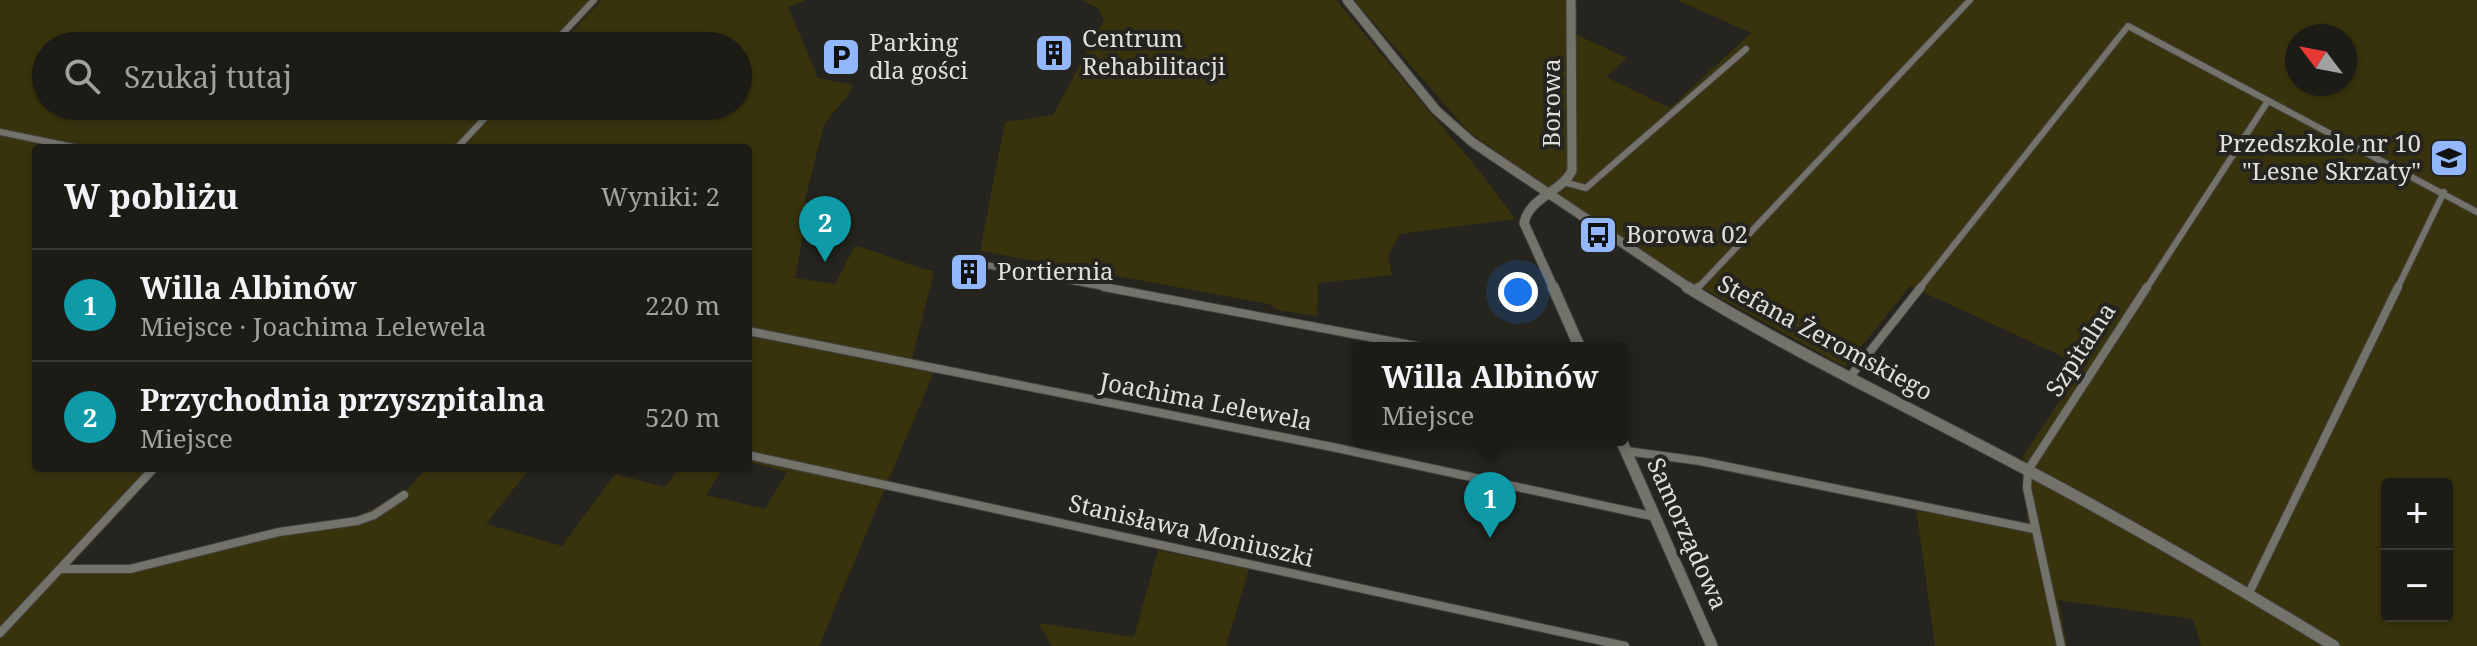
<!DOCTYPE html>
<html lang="pl">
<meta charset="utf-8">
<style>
:root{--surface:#1c1b16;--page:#292823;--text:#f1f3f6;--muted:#a0a1a1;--line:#3a3935;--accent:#0f766e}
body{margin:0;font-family:"Noto Serif",serif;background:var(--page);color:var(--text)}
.controls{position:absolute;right:24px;bottom:24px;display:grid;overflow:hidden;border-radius:8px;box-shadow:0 2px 6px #0004}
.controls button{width:72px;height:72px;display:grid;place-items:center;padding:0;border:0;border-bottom:2px solid var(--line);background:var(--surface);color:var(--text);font:40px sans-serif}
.compass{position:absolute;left:2285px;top:24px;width:72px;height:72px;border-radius:50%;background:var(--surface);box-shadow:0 2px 6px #0004;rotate:302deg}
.you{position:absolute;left:1518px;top:292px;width:28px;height:28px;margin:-20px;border:6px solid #fff;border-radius:50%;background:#1a73e8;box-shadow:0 0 0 12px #1a73e833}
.badge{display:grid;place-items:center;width:52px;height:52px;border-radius:50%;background:var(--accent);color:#fff;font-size:26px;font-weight:700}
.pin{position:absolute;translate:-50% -66px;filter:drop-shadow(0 2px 4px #0008)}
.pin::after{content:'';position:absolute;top:42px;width:28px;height:24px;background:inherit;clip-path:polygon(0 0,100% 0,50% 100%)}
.popup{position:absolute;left:1352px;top:342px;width:276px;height:104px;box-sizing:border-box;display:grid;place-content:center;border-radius:8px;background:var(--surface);filter:drop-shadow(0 2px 6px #0005);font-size:26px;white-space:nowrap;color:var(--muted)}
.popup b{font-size:30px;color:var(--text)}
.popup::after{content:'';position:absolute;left:50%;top:100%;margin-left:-16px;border:16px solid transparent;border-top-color:var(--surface)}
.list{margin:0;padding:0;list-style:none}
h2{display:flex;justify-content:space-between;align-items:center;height:104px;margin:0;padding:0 32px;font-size:34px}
h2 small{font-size:26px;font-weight:400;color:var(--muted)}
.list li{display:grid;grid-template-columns:52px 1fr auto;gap:24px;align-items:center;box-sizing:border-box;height:112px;padding:0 32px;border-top:2px solid var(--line)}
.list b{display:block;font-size:30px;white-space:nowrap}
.list p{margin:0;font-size:26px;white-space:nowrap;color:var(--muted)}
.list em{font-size:26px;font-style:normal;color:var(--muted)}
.icon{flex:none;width:44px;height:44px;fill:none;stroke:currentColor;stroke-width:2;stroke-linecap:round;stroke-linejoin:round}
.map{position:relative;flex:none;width:2477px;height:646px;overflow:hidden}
.search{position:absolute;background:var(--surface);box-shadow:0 2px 6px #0004;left:32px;top:32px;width:720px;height:88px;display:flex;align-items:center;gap:20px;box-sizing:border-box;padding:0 28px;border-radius:44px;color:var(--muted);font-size:30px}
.panel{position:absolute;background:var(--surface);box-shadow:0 2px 6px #0004;left:32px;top:144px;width:720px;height:328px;border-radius:8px}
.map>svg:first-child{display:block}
.green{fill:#39330d;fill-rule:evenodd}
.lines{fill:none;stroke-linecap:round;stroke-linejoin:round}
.street-far1-casing{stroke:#403f3b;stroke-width:8}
.street-casing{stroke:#403f3b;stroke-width:10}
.secondary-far1-casing{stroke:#403f3b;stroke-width:11}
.secondary-casing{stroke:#403f3b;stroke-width:13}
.street-far1{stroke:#73726b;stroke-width:6}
.street{stroke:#73726b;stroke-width:8}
.secondary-far1{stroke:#73726b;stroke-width:9}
.secondary{stroke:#73726b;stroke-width:11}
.labels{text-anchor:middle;stroke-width:8;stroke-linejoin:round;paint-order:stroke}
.poi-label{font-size:24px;fill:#e0dfdb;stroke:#25241e;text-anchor:start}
.street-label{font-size:24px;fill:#e0dfdb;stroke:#25241e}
</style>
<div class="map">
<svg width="2477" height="646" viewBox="0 0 2477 646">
<rect width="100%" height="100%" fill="#25241e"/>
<path class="green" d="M0,0H591L549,46H46V106H493L454,148H36V468H161L71,565H131L279,528L359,516L407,490L426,468H530L486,524L562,546L615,474L665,487L679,468H723L706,495L765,509L787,472L748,462V148H462L501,106H738V46H558L602,0H806L788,7L818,78L853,85L848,95L824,124L805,200L806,220L795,278L835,284L855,246C883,252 906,266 934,271L912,358L937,364L819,646H0Z
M1081,0H1336L1481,173L1515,219L1400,234L1388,255L1392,275L1318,283L1317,316L1277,310L1269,304L980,251L1005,122L1053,115L1104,20L1098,8Z
M1354,0H1574L1575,34L1627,58L1606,77L1670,108L1751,33L1677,0H2477V646H2201L2193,619L2058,600L2067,646H1935L1916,507L2028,530L2023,456L2083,366L1910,286L1845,367L1682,277L1534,179L1467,130ZM2297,36H2345V84H2297ZM2387,484H2447V616H2387Z
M1158,550L1249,569L1226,646H1052L1038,623L1134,637Z"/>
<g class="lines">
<defs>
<path id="street-far1" d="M551,46L594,0
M0,132L78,148
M457,148L496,106
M1567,183L1586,188L1746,49
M980,264L1115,289
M1697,289L1970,0
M1919,289L2128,26L2477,212
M2146,289L2268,101
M2397,289L2444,192"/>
<path id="street" d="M1104,287L1427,348
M1694,292L1698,287
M748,331L1337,448L1656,517
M1849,378L1921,287
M1626,451L1700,461L2034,529
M748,455L1625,646
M60,569H130L279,532L357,521L374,515L404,495
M2248,595L2398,287
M0,633L154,468
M2061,646L2027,488L2028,470L2147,287"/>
<path id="secondary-far1" d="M1347,0L1436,110L1472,142L1691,289
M1554,289L1524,223C1530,197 1560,193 1572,171L1571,0"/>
<path id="secondary" d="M1553,287L1580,348
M1687,287C1798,355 1915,410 2029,471C2133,526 2234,585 2334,646
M1621,440L1712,646"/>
</defs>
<use href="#street-far1" class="street-far1-casing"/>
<use href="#street" class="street-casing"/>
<use href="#secondary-far1" class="secondary-far1-casing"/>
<use href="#secondary" class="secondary-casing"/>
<use href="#street-far1" class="street-far1"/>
<use href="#street" class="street"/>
<use href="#secondary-far1" class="secondary-far1"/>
<use href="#secondary" class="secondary"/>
</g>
<defs>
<symbol id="building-square" viewBox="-11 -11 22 22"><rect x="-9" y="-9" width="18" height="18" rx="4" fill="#92b7fd" stroke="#25241e"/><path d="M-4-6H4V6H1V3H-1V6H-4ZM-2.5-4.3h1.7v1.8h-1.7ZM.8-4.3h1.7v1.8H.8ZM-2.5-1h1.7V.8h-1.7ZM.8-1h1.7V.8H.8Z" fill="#111"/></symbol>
<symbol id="parking-square" viewBox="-11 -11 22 22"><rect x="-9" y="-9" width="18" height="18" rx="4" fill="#92b7fd" stroke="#25241e"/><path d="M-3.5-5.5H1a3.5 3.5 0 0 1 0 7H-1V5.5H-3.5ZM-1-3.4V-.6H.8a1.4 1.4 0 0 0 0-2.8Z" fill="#111"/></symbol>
<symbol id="school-square" viewBox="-11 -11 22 22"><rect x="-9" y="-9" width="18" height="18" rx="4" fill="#92b7fd" stroke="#25241e"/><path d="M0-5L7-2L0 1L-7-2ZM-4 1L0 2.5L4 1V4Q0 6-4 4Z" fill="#111"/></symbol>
<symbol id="bus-square" viewBox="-11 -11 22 22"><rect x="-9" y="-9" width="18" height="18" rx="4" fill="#92b7fd" stroke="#25241e"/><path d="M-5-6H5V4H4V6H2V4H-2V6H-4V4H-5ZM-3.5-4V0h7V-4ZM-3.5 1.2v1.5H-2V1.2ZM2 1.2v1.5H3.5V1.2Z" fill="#111"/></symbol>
</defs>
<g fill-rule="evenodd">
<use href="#building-square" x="1032" y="31" width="44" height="44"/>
<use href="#parking-square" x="819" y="35" width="44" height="44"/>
<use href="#school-square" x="2427" y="136" width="44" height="44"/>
<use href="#bus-square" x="1576" y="213" width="44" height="44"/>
<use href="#building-square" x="947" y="250" width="44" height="44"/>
</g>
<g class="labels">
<g class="poi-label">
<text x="1082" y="47">Centrum<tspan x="1082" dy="28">Rehabilitacji</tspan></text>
<text x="869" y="51">Parking<tspan x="869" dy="28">dla gości</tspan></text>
<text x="2421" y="152" text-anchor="end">Przedszkole nr 10<tspan x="2421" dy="28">"Lesne Skrzaty"</tspan></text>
<text x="1626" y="243">Borowa 02</text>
<text x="997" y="280">Portiernia</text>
</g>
<g class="street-label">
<text transform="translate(1552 103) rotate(-90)" y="8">Borowa</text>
<text transform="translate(1825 338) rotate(28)" y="8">Stefana Żeromskiego</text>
<text transform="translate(2081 350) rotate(-57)" y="8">Szpitalna</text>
<text transform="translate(1206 402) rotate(11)" y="8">Joachima Lelewela</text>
<text transform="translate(1191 531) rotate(13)" y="8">Stanisława Moniuszki</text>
<text transform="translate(1687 534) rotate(66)" y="8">Samorządowa</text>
</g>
</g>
</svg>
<div class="controls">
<button>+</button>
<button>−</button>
</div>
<svg class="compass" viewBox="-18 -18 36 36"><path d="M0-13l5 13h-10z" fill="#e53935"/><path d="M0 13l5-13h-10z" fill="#a0a1a1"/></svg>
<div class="you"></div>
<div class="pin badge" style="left:1490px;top:538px;background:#0f9aa8">1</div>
<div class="popup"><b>Willa Albinów</b>Miejsce</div>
<div class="pin badge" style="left:825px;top:262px;background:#0f9aa8">2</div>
<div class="search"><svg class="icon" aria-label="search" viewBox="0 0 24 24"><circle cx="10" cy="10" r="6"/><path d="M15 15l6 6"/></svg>Szukaj tutaj</div>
<section class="panel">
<h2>W pobliżu<small>Wyniki: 2</small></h2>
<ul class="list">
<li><span class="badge" style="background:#0f9aa8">1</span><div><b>Willa Albinów</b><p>Miejsce · Joachima Lelewela</p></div><em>220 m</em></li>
<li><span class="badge" style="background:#0f9aa8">2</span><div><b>Przychodnia przyszpitalna</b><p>Miejsce</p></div><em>520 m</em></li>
</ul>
</section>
</div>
